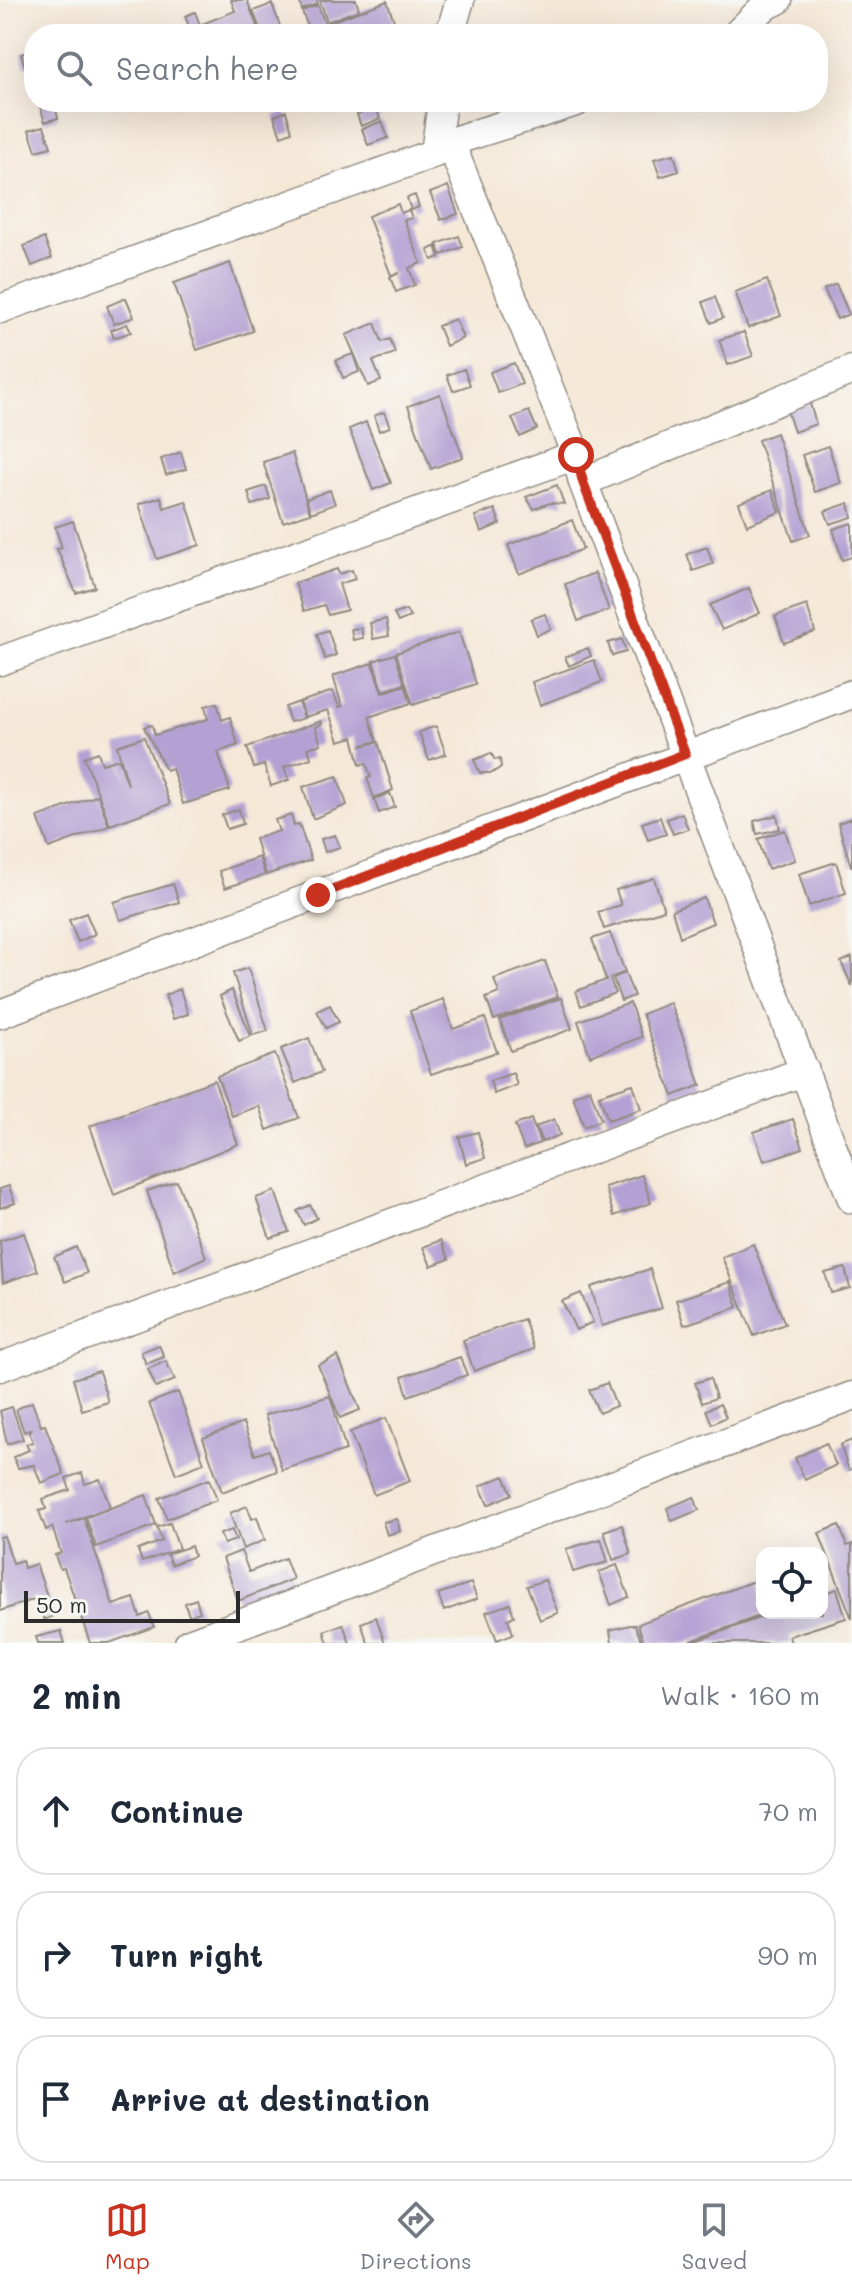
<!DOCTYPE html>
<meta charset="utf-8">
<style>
:root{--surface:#fff;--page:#f2f2f3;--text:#1f2937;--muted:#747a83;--line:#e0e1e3;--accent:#c8321e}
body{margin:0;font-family:Mali,sans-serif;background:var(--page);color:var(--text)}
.controls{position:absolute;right:24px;bottom:24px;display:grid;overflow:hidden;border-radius:16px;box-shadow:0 8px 32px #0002}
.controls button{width:72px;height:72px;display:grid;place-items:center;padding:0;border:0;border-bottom:2px solid var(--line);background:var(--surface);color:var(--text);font:40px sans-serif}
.scale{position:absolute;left:24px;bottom:20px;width:216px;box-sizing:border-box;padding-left:8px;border:4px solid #2b2b2b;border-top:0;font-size:22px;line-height:28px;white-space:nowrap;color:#2b2b2b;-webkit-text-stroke:6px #f6f6f2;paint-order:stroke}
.stop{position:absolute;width:24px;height:24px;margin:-18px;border:6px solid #c8321e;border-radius:50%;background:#fff}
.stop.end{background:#c8321e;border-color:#fff;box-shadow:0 2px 8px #0008}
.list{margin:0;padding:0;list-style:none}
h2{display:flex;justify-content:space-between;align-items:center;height:104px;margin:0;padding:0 32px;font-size:34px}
h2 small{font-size:26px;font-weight:400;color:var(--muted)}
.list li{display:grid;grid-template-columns:52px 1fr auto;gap:24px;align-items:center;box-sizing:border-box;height:128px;margin:0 16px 16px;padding:0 16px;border:2px solid var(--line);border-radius:32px}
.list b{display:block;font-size:30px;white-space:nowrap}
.list em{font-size:26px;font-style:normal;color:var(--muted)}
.icon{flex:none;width:44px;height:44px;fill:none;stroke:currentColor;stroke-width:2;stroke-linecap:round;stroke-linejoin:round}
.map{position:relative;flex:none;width:852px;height:1643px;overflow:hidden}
.search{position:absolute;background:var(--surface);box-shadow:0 8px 32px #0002;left:24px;right:24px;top:24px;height:88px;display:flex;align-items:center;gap:20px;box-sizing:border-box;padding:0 28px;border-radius:32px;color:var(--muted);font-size:30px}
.sheet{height:536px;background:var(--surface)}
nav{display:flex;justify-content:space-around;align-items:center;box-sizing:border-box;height:112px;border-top:2px solid var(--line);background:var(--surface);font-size:22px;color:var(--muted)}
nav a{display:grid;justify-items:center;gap:4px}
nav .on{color:var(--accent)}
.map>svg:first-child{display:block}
.building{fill:#b3a1d3}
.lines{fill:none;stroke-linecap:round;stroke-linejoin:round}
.minor-casing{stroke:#908a81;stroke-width:31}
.minor{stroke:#fff;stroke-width:28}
.route{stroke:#c8321e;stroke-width:10}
</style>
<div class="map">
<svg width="852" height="1643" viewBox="0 0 852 1643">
<rect width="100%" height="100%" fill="#f6f6f2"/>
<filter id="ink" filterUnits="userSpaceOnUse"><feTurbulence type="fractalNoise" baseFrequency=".0125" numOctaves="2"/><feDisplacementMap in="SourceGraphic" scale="16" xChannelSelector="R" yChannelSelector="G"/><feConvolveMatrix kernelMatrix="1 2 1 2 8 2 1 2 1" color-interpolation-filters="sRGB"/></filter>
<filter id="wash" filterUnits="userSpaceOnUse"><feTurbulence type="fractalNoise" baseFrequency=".006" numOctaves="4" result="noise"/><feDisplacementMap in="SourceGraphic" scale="32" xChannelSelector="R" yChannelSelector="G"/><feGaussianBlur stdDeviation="1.8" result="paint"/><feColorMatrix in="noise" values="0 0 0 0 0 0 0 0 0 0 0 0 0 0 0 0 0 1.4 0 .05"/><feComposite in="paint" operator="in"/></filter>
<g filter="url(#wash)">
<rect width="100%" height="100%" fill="#f5e8d7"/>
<g id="blocks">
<path class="building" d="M231,0H247L260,34H192L185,16L195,12L200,25L235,11Z
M299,0H317L318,4L302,10Z
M320,0H356L359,10L327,22Z
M387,1L398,32L392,34H299L309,30L302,11L318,5L325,24Z
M272,4L283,34H262L253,11Z
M33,50L34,64L25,67L21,54Z
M54,102L58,118L45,122L39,103Z
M376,107L380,119L361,126L357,114Z
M286,111L292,132L281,136L274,116Z
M382,121L388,138L368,145L362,129Z
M44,126L51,147L36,151L29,130Z
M674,154L679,171L660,177L654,159Z
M448,186L458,214L441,220L430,193Z
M415,195L419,207L411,210L407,198Z
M398,204L401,213L409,210L412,218L404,220L421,263L409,268L415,285L396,292L390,277L399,273L391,275L368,216Z
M459,236L463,247L441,255L437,244Z
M44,238L52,258L32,266L24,246Z
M436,246L440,257L432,260L428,250Z
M230,263L253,331L197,350L174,283Z
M767,280L781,316L748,328L735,292Z
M836,284L849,314L837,319L824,289Z
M715,297L723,318L711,323L703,302Z
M126,298L134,317L114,324L107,306Z
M455,319L463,338L446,346L438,326Z
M375,323L382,342L390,339L395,353L373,361L381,381L368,386L346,335Z
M127,324L131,332L114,338L111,330Z
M744,332L753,356L728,365L719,340Z
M353,354L359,372L343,378L336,360Z
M514,363L522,384L498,393L490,372Z
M464,369L470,385L453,391L447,375Z
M440,394L463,457L431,469L408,406Z
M809,400L816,424L794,432L786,407Z
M529,411L537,429L520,437L512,418Z
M384,412L390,427L379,431L374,416Z
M366,422L391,483L373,490L349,429Z
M776,433L810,535L793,541L758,440Z
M828,446L841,483L815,492L802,455Z
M181,452L186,469L166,475L161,459Z
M292,453L310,513L283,522L263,462Z
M557,485L564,504L550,503L534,509L526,497Z
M266,486L270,499L252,505L248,492Z
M330,490L335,504L311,513L306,499Z
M772,490L780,512L747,525L739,503Z
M161,497L164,508L186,501L200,545L157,559L139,504Z
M849,503L852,517L830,524L825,511Z
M495,509L500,524L481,532L475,516Z
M572,520L583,549L519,574L508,545Z
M73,521L95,587L76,593L57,549L62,548L55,527Z
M852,523V557L842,560L833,529Z
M707,547L713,564L693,571L687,554Z
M337,569L339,574L352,570L355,579L339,584L347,610L328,615L324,605L304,611L295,583Z
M595,573L609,610L578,621L565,584Z
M749,588L760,613L722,630L710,605Z
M807,605L815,632L784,643L775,616Z
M406,610L410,617L398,622L394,614Z
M545,614L551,629L537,635L531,619Z
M386,619L389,636L373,639L370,623Z
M361,628L363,638L353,640L351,629Z
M328,630L336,655L325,659L317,634Z
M459,632L476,684L413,705L396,653Z
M622,639L626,652L612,656L608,643Z
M588,648L591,656L569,666L565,657Z
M395,654L405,684L383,691L373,661Z
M594,660L602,682L540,705L532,682Z
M372,663L382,693L405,685L411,703L369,717L377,741L361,746L378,742L393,790L374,798L367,778L371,777L366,763L360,765L353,737L339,741L328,710L305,717L300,702L333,691L339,707L342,706L333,676Z
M299,702L304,718L290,722L285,707Z
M217,703L222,720L230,717L238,745L218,752L230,790L183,804L172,768L166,770L144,727L152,725L155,735L208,719L205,706Z
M321,721L322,724L315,727L321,744L308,748L311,758L284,767L289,780L271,786L264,765L254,768L247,747Z
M436,726L446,754L429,760L419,732Z
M144,737L170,804L110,825L84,757L98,752L102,764L119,759L128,785L117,746Z
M491,753L495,760L500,759L501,767L492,773H480L474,760Z
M337,776L347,805L313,819L303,787Z
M390,793L395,807L379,813L374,799Z
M98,795L109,826L49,848L38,817Z
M239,809L243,824L227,829L222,815Z
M682,813L688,829L673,834L667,819Z
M291,815L294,826L299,824L311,860L266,875L255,839L279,831L275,820Z
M777,815L780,829L757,834L754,821Z
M660,817L666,834L648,840L642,823Z
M852,818V866H851L838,823Z
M785,830L795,860L768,869L758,839Z
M335,835L340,847L325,852L321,839Z
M259,857L265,875L225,888L219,871Z
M836,862L846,893L809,906L799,874Z
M654,878L664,910L604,929L598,912L621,905L616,890Z
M173,884L179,902L120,920L114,902Z
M704,898L713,923L680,937L672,910Z
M86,913L95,934L78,942L69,920Z
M610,933L625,972L610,978L615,993L581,1006L576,991L606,980L592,939Z
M852,957V986L841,962Z
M545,961L558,997L494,1020L486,998L499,993L494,979Z
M248,968L268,1031L253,1035L233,973Z
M625,973L634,996L621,1001L613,978Z
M180,989L188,1014L173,1019L165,995Z
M232,990L251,1036L239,1041L220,996Z
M561,998L572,1029L511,1051L500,1020Z
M443,999L453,1029L485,1018L497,1052L431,1074L410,1011Z
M630,1003L642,1037L590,1056L578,1021Z
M670,1003L701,1085L673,1096L642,1014Z
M330,1005L339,1022L326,1028L317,1011Z
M309,1038L322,1072L295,1083L281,1049Z
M275,1054L299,1118L267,1130L259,1106L232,1116L217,1076Z
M513,1073L517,1085L494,1094L490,1081Z
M214,1080L238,1144L114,1195L90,1126Z
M633,1084L641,1109L608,1120L599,1095Z
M590,1089L601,1120L584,1127L573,1096Z
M531,1119L540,1143L524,1149L515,1125Z
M554,1119L560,1135L542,1142L536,1127Z
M793,1119L803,1148L764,1161L754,1132Z
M478,1132L485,1158L466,1164L459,1137Z
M642,1175L651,1203L614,1216L605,1187Z
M177,1181L206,1257L174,1272L147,1191Z
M9,1186L15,1203L0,1208V1189Z
M275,1191L289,1232L270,1238L256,1198Z
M310,1205L317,1218L304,1225L297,1211Z
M24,1233L38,1271L3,1283L0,1241Z
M441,1240L449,1259L431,1266L423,1247Z
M753,1244L785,1324L754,1336L722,1257Z
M76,1247L87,1273L65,1282L54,1257Z
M845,1268L850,1288L831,1293L825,1273Z
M650,1269L662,1308L602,1326L591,1287Z
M730,1282L738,1307L684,1325L676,1300Z
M581,1293L593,1322L576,1330L562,1301Z
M524,1319L534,1349L474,1371L463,1340Z
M159,1345L164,1357L146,1364L141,1352Z
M338,1356L360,1410L340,1418L318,1365Z
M460,1357L467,1375L408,1396L402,1377Z
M166,1361L175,1380L156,1388L148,1369Z
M99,1371L108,1402L82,1410L73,1379Z
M710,1378L716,1398L702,1403L695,1383Z
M607,1383L616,1406L599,1413L589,1390Z
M178,1392L204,1463L176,1474L149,1403Z
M330,1396L346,1450L282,1470L265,1415Z
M32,1402L41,1426L45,1425L64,1474L41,1483L34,1465L18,1468L13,1457L29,1450L26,1444L33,1442L29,1432L32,1429L24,1432L16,1409Z
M720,1404L726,1417L712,1424L706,1410Z
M12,1407L23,1439L7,1444L0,1411Z
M386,1418L410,1481L374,1495L350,1432Z
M243,1423L255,1455L269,1450L277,1471L222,1492L203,1438Z
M852,1440V1469L849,1470L840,1445Z
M826,1443L836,1465L805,1480L795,1458Z
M82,1473L85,1484L100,1479L110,1507L66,1524L84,1518L113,1605L134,1598L140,1617L149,1613L154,1627L109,1643H90L64,1568L60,1569L55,1555L61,1553L52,1527L46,1530L39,1511L46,1509L43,1499L70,1490L66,1478Z
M504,1476L512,1494L488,1505L480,1486Z
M209,1479L217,1500L167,1519L159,1498Z
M146,1495L156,1525L96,1547L86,1517Z
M694,1497L699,1510L672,1521L667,1508Z
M247,1506L252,1519L257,1517L265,1540L243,1549L230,1513Z
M397,1519L400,1531L387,1535L383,1522Z
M170,1523L179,1549L142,1562L138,1550L162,1541L157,1527Z
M622,1525L631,1554L613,1560L604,1531Z
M839,1525L847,1546L852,1544V1619L819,1533Z
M232,1530L236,1540L224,1544L220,1534Z
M4,1536L13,1563L22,1560L24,1568L36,1564L54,1616L44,1620L37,1598L0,1611V1537Z
M601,1539L608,1562L573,1572L566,1549Z
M191,1546L194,1556L171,1565L167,1554Z
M241,1551L249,1572L285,1558L293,1579L238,1601L223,1558Z
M617,1565L629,1597L611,1605L599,1572Z
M762,1578V1615L686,1643H644L638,1624Z
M545,1580L558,1613L540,1620L527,1586Z
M471,1583L477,1599L444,1611L438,1594Z
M837,1589L846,1618L789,1636L791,1643H691L773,1613H822V1594Z
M196,1599L200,1612L189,1616L185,1603Z
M510,1604L514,1616L508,1619L513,1634L497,1640L486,1612Z
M376,1617L385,1643H368L361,1623Z
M343,1624L350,1643H328L324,1631Z
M630,1625H635L642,1643H612L610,1630Z
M61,1631L65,1643H38L36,1637Z"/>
</g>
</g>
<g filter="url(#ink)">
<use href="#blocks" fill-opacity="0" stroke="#908a81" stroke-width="2"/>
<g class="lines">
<defs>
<path id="minor" d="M450,34L460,0
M737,34L764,7L778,0
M450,142L576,455L583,482L852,1199
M435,153L442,102
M0,309L435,153L450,142L576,102
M583,482L852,370
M0,661L576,455
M0,1014L852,694
M0,1367L805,1071
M189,1643L852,1396"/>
</defs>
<use href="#minor" class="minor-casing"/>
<use href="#minor" class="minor"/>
</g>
</g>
<g class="lines" filter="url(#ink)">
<path class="route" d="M318,895L685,754L583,482L576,455"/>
</g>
</svg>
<div class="controls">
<button><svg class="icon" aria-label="locate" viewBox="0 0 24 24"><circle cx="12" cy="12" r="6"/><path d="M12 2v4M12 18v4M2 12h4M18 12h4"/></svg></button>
</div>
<div class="scale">50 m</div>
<div class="stop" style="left:576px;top:455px"></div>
<div class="stop end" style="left:318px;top:895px"></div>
<div class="search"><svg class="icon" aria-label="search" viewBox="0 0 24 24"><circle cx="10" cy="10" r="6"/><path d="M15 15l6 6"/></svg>Search here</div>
</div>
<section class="sheet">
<h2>2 min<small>Walk · 160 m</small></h2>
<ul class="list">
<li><svg class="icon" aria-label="ahead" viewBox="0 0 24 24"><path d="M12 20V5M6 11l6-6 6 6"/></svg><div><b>Continue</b></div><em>70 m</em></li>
<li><svg class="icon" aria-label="right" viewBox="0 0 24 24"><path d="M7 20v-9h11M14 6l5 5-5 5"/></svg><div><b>Turn right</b></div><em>90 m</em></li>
<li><svg class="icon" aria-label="arrive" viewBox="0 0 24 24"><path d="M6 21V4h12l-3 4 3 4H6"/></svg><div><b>Arrive at destination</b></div></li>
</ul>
</section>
<nav>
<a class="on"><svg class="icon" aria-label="map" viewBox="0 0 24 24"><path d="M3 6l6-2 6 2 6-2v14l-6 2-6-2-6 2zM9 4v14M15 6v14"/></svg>Map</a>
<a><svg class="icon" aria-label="directions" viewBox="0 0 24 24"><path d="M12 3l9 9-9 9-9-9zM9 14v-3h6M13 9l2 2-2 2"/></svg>Directions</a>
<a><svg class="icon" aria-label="saved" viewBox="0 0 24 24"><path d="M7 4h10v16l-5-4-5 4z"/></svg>Saved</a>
</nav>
